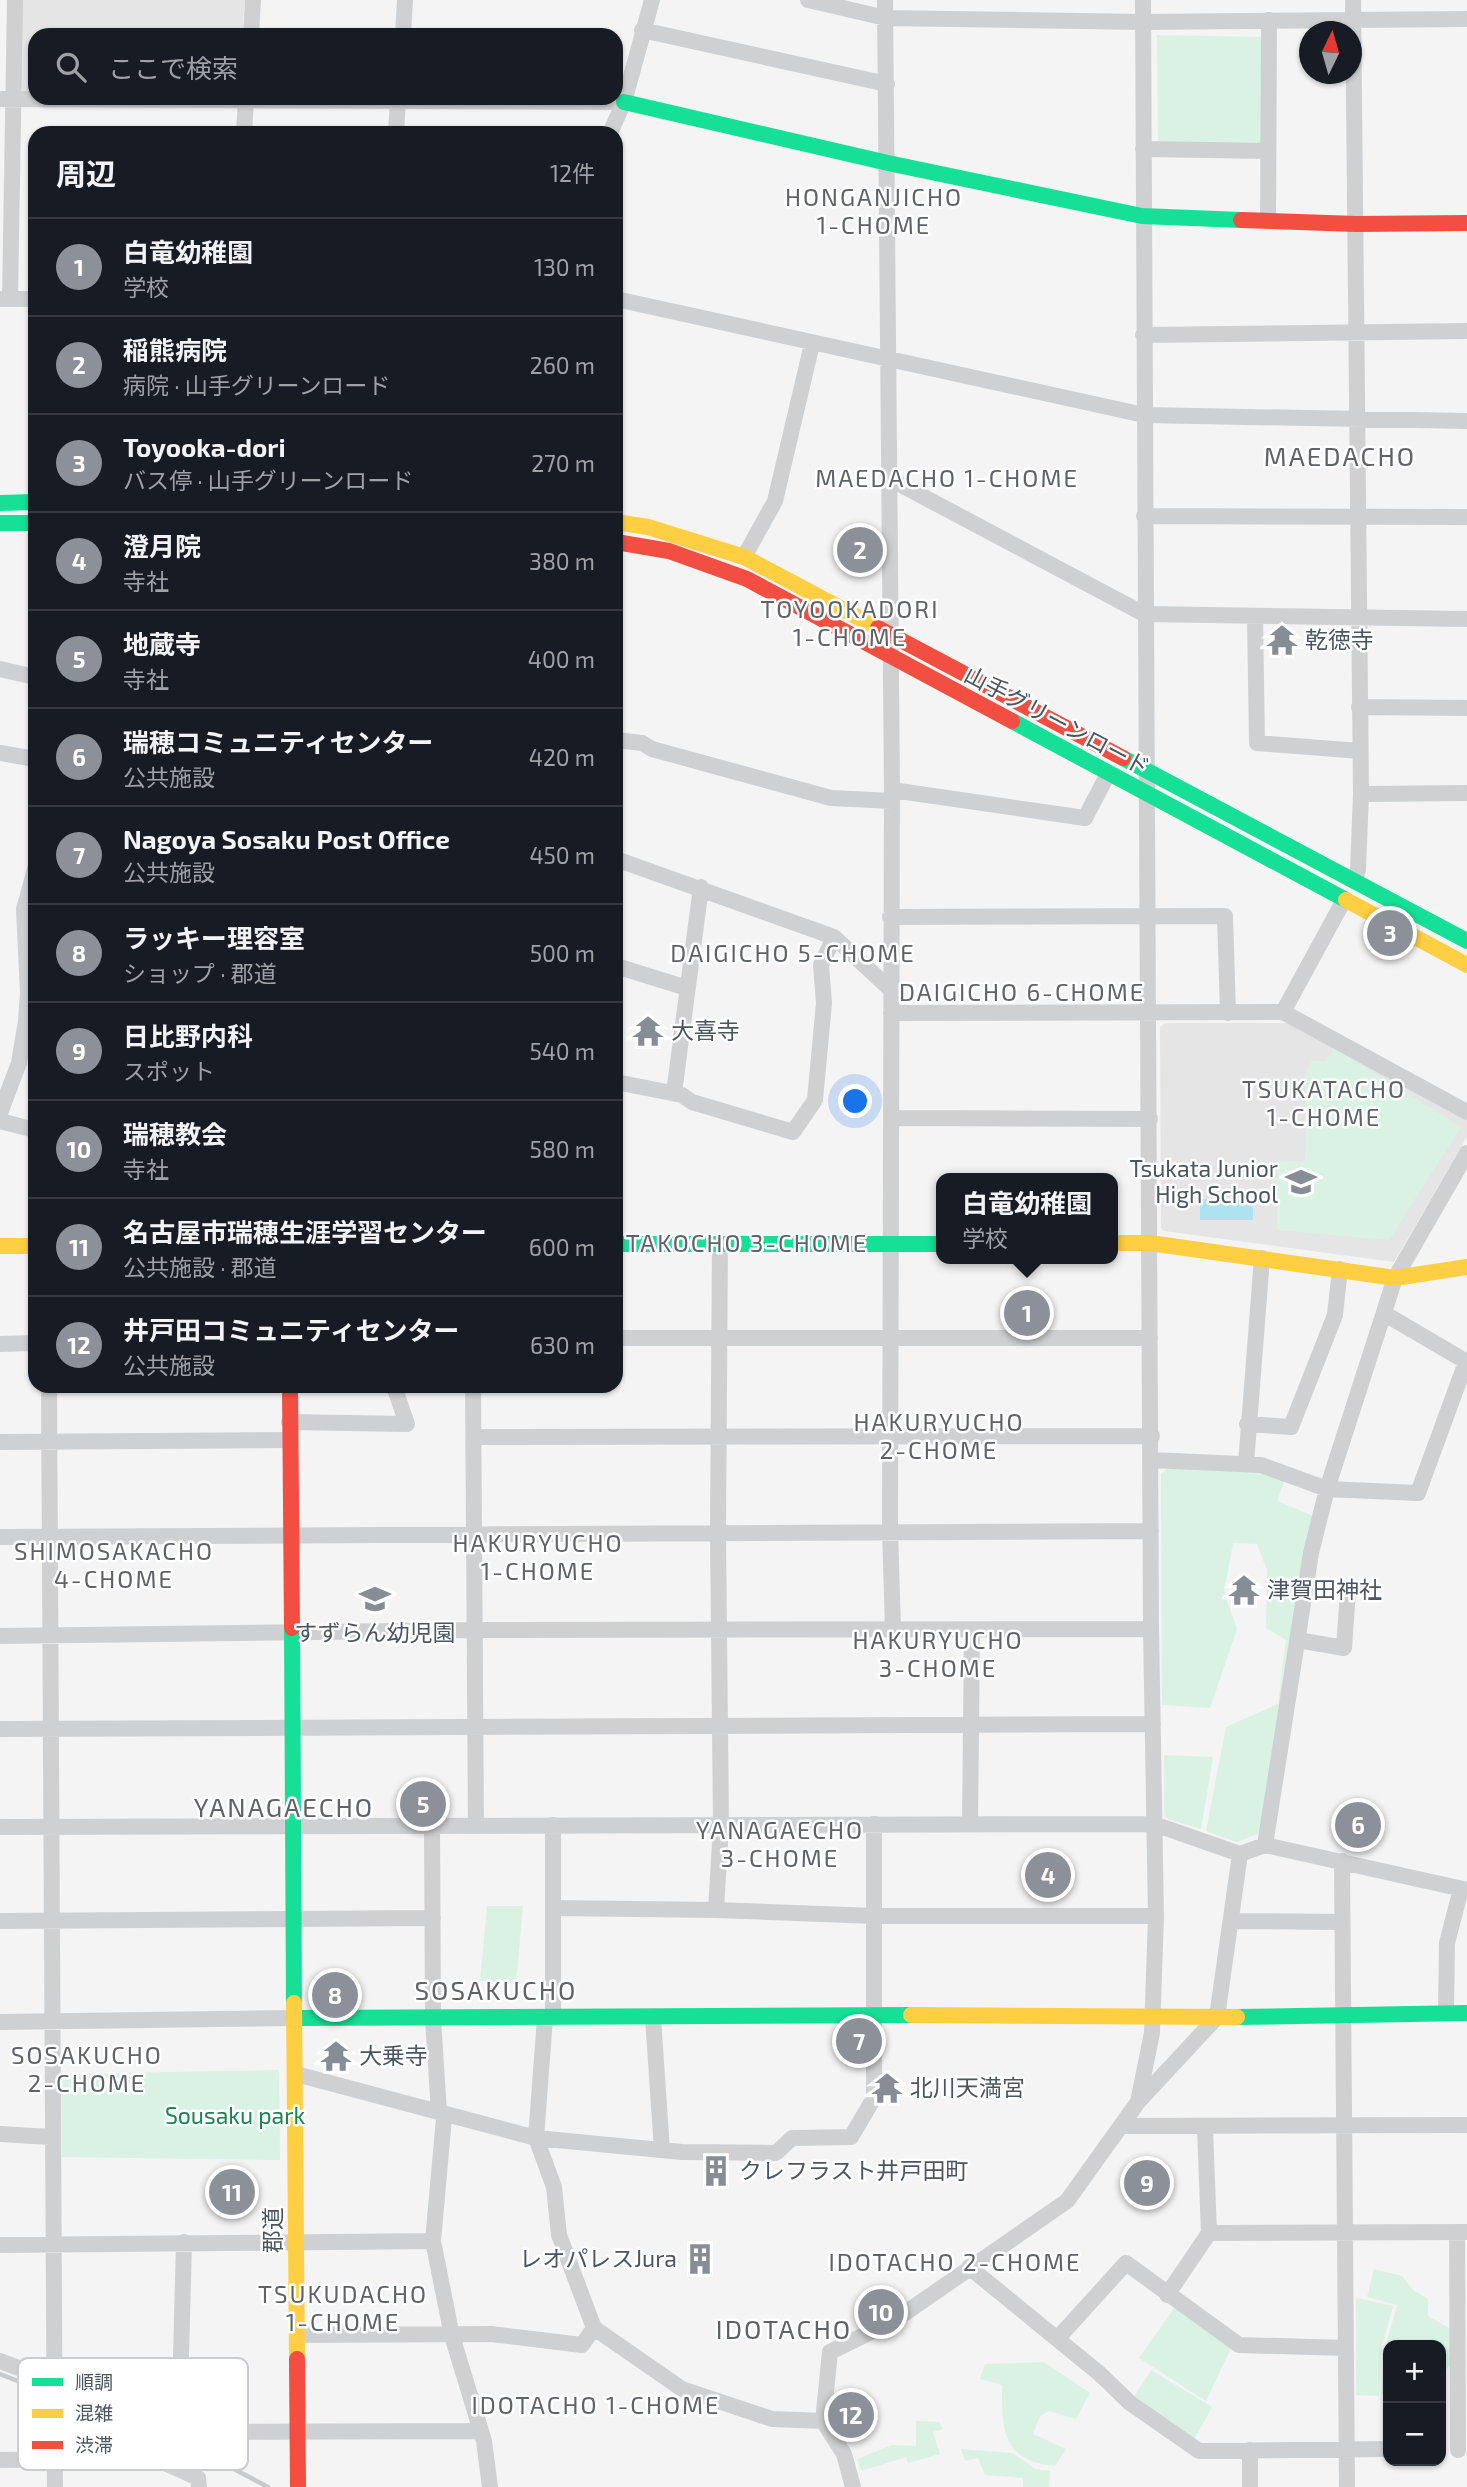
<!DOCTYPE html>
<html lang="ja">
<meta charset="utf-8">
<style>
:root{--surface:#171b24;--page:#242831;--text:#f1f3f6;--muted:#9ea1a6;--line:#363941;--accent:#8c9099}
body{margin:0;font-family:"Exo 2","Noto Sans JP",sans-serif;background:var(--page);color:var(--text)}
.controls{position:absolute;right:21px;bottom:21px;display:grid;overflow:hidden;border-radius:14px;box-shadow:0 2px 5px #0004}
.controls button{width:63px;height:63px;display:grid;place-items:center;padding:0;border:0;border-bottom:2px solid var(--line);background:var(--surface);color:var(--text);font:35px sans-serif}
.compass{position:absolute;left:1299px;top:21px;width:63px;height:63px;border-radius:50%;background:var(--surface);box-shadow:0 2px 5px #0004;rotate:5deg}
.you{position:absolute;left:856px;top:1102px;width:24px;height:24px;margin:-18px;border:5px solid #fff;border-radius:50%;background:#1a73e8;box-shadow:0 0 0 10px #1a73e833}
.badge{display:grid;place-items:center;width:46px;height:46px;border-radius:50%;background:var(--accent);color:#fff;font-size:23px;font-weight:700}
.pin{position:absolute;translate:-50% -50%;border:4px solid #fff;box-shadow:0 2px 7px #0006}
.popup{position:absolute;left:936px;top:1173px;width:182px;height:91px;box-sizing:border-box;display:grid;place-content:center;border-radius:14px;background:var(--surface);filter:drop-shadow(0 2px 5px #0005);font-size:23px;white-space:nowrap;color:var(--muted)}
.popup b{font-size:26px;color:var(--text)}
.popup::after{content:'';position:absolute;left:50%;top:100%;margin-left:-14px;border:14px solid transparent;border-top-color:var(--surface)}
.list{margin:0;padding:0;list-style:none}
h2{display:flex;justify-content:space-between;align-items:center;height:91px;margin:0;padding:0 28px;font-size:30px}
h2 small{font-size:23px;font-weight:400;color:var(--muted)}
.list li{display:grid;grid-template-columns:46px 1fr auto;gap:21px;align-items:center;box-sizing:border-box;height:98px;padding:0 28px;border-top:2px solid var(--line)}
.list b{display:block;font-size:26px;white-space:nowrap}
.list p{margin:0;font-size:23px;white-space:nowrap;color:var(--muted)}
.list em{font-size:23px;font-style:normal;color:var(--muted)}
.icon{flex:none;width:38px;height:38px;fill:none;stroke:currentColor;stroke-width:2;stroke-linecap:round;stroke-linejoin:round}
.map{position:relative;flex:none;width:1467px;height:2487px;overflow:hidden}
.search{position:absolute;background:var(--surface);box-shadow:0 2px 5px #0004;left:28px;top:28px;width:595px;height:77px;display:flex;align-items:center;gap:18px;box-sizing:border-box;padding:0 24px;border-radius:21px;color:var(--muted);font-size:26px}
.panel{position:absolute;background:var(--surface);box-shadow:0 2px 5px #0004;left:28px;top:126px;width:595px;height:1267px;border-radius:21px}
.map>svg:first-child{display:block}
.education{fill:#e6e5e6}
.green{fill:#d9f2e3}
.water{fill:#aee2f0}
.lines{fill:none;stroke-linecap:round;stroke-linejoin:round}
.street{stroke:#ced0d2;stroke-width:16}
.fast{stroke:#16e098;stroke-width:16}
.slow{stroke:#ffcf43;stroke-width:16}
.jam{stroke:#f24e42;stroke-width:16}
.rail{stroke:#c9cacc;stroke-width:4.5}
.labels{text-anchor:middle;stroke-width:5;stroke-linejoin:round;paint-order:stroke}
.poi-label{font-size:23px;fill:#4a5661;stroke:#fff;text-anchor:start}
.street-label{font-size:23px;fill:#4a5661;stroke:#fff}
.park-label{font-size:23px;fill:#17864f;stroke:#fff}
.neighbourhood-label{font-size:24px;letter-spacing:2px;fill:#5f6368;stroke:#fff}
.quarter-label{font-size:26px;letter-spacing:2px;fill:#5f6368;stroke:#fff}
.key{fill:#fff;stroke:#c9ccd0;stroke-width:2}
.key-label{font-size:19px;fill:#4a5661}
</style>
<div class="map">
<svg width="1467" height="2487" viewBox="0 0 1467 2487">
<rect width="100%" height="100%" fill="#f4f4f4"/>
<path class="education" d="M22,0H245L242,35H35V96H21Z
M1165,1023H1293L1467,1120V1137L1394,1262L1164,1231L1161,1228L1160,1027Z"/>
<path class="green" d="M1157,35L1267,37L1263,151L1158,152Z
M1334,1048L1461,1127L1389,1240L1277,1230V1160L1305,1162L1306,1070L1312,1061H1326Z
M1173,1464L1260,1469L1286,1477L1277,1501L1316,1517L1260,1833L1237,1842L1206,1831L1226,1727L1278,1704L1286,1640L1266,1628L1267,1570L1257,1544L1233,1543L1224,1592L1237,1629L1210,1708L1162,1705L1161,1474Z
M1164,1755L1213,1757L1201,1829L1168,1819L1164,1815Z
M487,1906H523L516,1984L480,1981Z
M279,2070L280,2160L62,2157L61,2074Z
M1374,2269L1402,2276L1413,2290L1428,2299V2316L1451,2329L1452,2364L1441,2374V2345H1388V2394H1382L1384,2352L1397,2305L1367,2297Z
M1356,2298L1393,2306L1381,2351L1379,2396L1356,2395Z
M1175,2307L1232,2346L1206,2401L1139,2358Z
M1044,2362L1090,2393L1076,2419L1049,2411L1040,2416L1033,2434L1066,2449L1055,2466C1001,2460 1002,2429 1002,2385L980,2379L985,2364Z
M1151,2370L1212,2407L1192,2444L1134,2397Z
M916,2421L939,2422L943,2429L933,2432L940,2454L908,2463L906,2457L861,2471L857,2459L892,2445L916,2446Z
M961,2449L1012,2453L1036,2469L1050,2471L1049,2487H1023V2478L985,2475L978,2458L965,2461Z"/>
<path class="water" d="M1200,1199H1253V1220H1200Z"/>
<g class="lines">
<path class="street" d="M808,0L886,18L1143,22L1467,19
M885,0L892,790L890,1531L893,1629
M1353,0L1361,794L1358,870L1354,881
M642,30L887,84
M251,35L253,0
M403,35L405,0
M0,99L624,102
M244,133L246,98
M396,133L398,98
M610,133L624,102L652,0
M1143,149L1268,151
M1268,221L1269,20
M0,299H35
M10,299L15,0
M616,299L1144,415L1467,421
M1143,335L1467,331
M890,479L1144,614L1467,619
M1144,516L1467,517
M744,557L775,501L812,344
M1255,617L1257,743L1360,751
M0,669L35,677
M1359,707L1467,708
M616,740L642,743L652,749L831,798L892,801
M0,753L35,759
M892,790L1085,818L1108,774
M1361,794L1467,793
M616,859L834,937L890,989
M890,917L1225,916L1228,1013
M616,966L687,988
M1283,1012L1344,900
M891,1013L1283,1012L1467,1112
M616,1082L682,1095L692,1102L793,1132L815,1100L824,1003L821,965L834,937
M674,1093L701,887
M0,1113L19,1063L26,1021L28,993L24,909L35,869
M891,1118L1150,1119
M0,1121L35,1130
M1385,1314L1467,1362
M616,1338H1150
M0,1344L35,1343
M49,1386L55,2487
M473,1386L476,1826
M289,1422L407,1424L394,1386
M1247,1424L1291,1427L1335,1315L1340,1269
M474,1437L1152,1436
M0,1442L290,1440
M1152,1460L1261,1465L1327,1489L1418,1493L1466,1362
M1246,1464L1262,1258
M0,1537L1151,1531
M0,1636L476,1630L1151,1629
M1298,1640L1344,1648L1348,1591
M0,1729L1153,1724
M970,1824L972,1630
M553,1825V2018
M432,1826L433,2019L439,2112L444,2118L433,2241L452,2336L484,2441L490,2487
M0,1827L1154,1824L1240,1854L1265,1845L1467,1890
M1265,1845L1311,1553L1327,1489L1395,1278L1467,1153
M1342,1861L1347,2487
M553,1908L716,1910L873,1916H1156
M716,1910L721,1825L718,1533L720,1243
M0,1921L433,1918
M1232,1921L1342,1922
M1446,2013L1447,1943L1461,1889
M545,2018L536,2138L554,2187L559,2235L594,2328L682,2389L772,2419L823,2421L844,2454L853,2487
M653,2018L662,2150
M0,2022L294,2018
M296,2074L536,2138L682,2152L776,2153L792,2138L851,2137L874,2098V1824
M1138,2102L1217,2017L1240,1854
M1123,2126L1467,2125
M0,2134L51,2137
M1457,2232L1458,2450
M1209,2233L1467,2232
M184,2242L179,2432L167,2464L198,2478L199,2487
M0,2245L433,2241
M969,2267L1100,2374L1130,2403L1199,2451L1388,2449
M1167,2295L1209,2233L1205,2128
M297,2335L491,2334L582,2345L594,2328
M1057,2339L1126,2263L1239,2345L1346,2348
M0,2361L131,2410L179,2432L481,2431
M823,2421L830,2352L895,2320L1067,2201L1138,2102L1152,2033L1156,1916L1151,1629L1143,0
M0,2460L152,2458L167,2464
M1250,2487V2450"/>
<path class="fast" d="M624,102L888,163L1142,216L1241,220
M0,503L35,502
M0,523H35
M1012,721L1346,900
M1123,758L1467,941
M616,1244H941
M292,1628L294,2003
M1237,2017L1467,2013
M294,2018L911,2015"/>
<path class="slow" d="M616,522L648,527L744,557L878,628
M1346,900L1467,965
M1113,1243H1150L1395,1278L1467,1267
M0,1246H35
M294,2003L297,2359
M911,2015L1237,2017"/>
<path class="jam" d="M1241,220L1356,224L1467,223
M616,542L669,551L747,579L1012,721
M878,628L1123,758
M290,1386L292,1628
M297,2359L298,2487"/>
<path class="rail" d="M0,2374L198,2450L268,2487"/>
</g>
<defs>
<symbol id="temple-bare" viewBox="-9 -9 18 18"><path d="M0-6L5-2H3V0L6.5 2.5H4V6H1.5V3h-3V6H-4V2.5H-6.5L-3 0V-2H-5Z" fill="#868d94" stroke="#fff" stroke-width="2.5" paint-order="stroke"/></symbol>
<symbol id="school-bare" viewBox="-9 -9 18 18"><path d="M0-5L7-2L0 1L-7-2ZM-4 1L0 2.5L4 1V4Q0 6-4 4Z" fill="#868d94" stroke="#fff" stroke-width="2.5" paint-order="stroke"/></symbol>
<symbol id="building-bare" viewBox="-9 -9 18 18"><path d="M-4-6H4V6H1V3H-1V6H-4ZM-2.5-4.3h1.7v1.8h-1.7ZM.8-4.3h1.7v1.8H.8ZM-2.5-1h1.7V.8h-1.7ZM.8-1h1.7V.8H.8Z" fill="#868d94" stroke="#fff" stroke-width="2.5" paint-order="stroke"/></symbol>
</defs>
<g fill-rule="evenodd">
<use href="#temple-bare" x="1260" y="618" width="44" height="44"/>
<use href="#temple-bare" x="626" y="1009" width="44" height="44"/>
<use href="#school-bare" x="1279" y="1160" width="44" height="44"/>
<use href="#temple-bare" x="1222" y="1568" width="44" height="44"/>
<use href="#school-bare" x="353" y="1577" width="44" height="44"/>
<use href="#temple-bare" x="314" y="2034" width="44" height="44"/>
<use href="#temple-bare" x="865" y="2066" width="44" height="44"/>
<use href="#building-bare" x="694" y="2149" width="44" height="44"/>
<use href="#building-bare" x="678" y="2237" width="44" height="44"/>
</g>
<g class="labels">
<g class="poi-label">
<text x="1305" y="648">乾徳寺</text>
<text x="671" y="1039">大喜寺</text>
<text x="1278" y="1177" text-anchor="end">Tsukata Junior<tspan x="1278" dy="26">High School</tspan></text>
<text x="1267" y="1598">津賀田神社</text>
<text x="375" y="1641" text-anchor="middle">すずらん幼児園</text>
<text x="359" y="2064">大乗寺</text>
<text x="910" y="2096">北川天満宮</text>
<text x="739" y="2179">クレフラスト井戸田町</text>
<text x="677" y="2267" text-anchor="end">レオパレスJura</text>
</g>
<g class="street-label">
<text transform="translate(1057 721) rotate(28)" y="8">山手グリーンロード</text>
<text transform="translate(273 2230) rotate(-90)" y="8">郡道</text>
</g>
<g class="park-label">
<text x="235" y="2124">Sousaku park</text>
</g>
<g class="neighbourhood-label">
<text x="874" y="206">HONGANJICHO<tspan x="874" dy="28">1-CHOME</tspan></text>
<text x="947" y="487">MAEDACHO 1-CHOME</text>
<text x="850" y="618">TOYOOKADORI<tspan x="850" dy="28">1-CHOME</tspan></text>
<text x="793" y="962">DAIGICHO 5-CHOME</text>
<text x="1022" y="1001">DAIGICHO 6-CHOME</text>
<text x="1324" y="1098">TSUKATACHO<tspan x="1324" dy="28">1-CHOME</tspan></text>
<text x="747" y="1252">TAKOCHO 3-CHOME</text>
<text x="939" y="1431">HAKURYUCHO<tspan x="939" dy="28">2-CHOME</tspan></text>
<text x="538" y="1552">HAKURYUCHO<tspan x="538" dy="28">1-CHOME</tspan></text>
<text x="114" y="1560">SHIMOSAKACHO<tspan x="114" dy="28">4-CHOME</tspan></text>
<text x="938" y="1649">HAKURYUCHO<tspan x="938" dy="28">3-CHOME</tspan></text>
<text x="780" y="1839">YANAGAECHO<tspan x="780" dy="28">3-CHOME</tspan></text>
<text x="87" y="2064">SOSAKUCHO<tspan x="87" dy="28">2-CHOME</tspan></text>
<text x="955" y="2271">IDOTACHO 2-CHOME</text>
<text x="343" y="2303">TSUKUDACHO<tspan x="343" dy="28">1-CHOME</tspan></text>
<text x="596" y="2414">IDOTACHO 1-CHOME</text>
</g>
<g class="quarter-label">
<text x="1340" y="466">MAEDACHO</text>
<text x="284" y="1817">YANAGAECHO</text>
<text x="496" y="2000">SOSAKUCHO</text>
<text x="784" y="2339">IDOTACHO</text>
</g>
</g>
<rect x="18" y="2358" width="230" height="112" rx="10" class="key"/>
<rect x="32" y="2378" width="31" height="8" fill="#16e098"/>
<rect x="32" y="2409" width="31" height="9" fill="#ffcf43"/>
<rect x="32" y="2441" width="31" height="8" fill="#f24e42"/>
<g class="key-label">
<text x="75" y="2389">順調</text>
<text x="75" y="2420">混雑</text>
<text x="75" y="2452">渋滞</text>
</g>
</svg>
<div class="controls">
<button>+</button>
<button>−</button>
</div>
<svg class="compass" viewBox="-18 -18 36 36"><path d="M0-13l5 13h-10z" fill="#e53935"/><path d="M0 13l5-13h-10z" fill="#9ea1a6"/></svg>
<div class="you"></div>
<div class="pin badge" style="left:1027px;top:1313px">1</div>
<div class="popup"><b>白竜幼稚園</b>学校</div>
<div class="pin badge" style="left:860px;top:550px">2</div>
<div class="pin badge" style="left:1390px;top:933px">3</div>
<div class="pin badge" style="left:1048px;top:1875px">4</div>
<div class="pin badge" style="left:423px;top:1804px">5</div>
<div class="pin badge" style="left:1358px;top:1825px">6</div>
<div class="pin badge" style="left:859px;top:2041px">7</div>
<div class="pin badge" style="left:335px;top:1995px">8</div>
<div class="pin badge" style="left:1147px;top:2183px">9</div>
<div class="pin badge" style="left:881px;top:2312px">10</div>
<div class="pin badge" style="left:232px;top:2192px">11</div>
<div class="pin badge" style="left:851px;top:2415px">12</div>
<div class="search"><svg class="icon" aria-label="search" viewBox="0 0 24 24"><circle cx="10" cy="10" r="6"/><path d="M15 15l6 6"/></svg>ここで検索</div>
<section class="panel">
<h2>周辺<small>12件</small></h2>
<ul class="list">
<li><span class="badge">1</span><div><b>白竜幼稚園</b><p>学校</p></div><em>130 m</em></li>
<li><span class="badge">2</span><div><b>稲熊病院</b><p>病院 · 山手グリーンロード</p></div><em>260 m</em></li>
<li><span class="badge">3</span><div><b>Toyooka-dori</b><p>バス停 · 山手グリーンロード</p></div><em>270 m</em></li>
<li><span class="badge">4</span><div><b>澄月院</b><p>寺社</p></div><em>380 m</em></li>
<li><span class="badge">5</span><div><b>地蔵寺</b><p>寺社</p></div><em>400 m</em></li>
<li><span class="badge">6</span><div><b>瑞穂コミュニティセンター</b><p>公共施設</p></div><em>420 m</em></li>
<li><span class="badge">7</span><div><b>Nagoya Sosaku Post Office</b><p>公共施設</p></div><em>450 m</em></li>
<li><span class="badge">8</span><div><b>ラッキー理容室</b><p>ショップ · 郡道</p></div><em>500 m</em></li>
<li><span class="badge">9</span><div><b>日比野内科</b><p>スポット</p></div><em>540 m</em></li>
<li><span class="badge">10</span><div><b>瑞穂教会</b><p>寺社</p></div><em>580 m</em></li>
<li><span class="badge">11</span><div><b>名古屋市瑞穂生涯学習センター</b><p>公共施設 · 郡道</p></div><em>600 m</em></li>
<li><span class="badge">12</span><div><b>井戸田コミュニティセンター</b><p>公共施設</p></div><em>630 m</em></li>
</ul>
</section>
</div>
